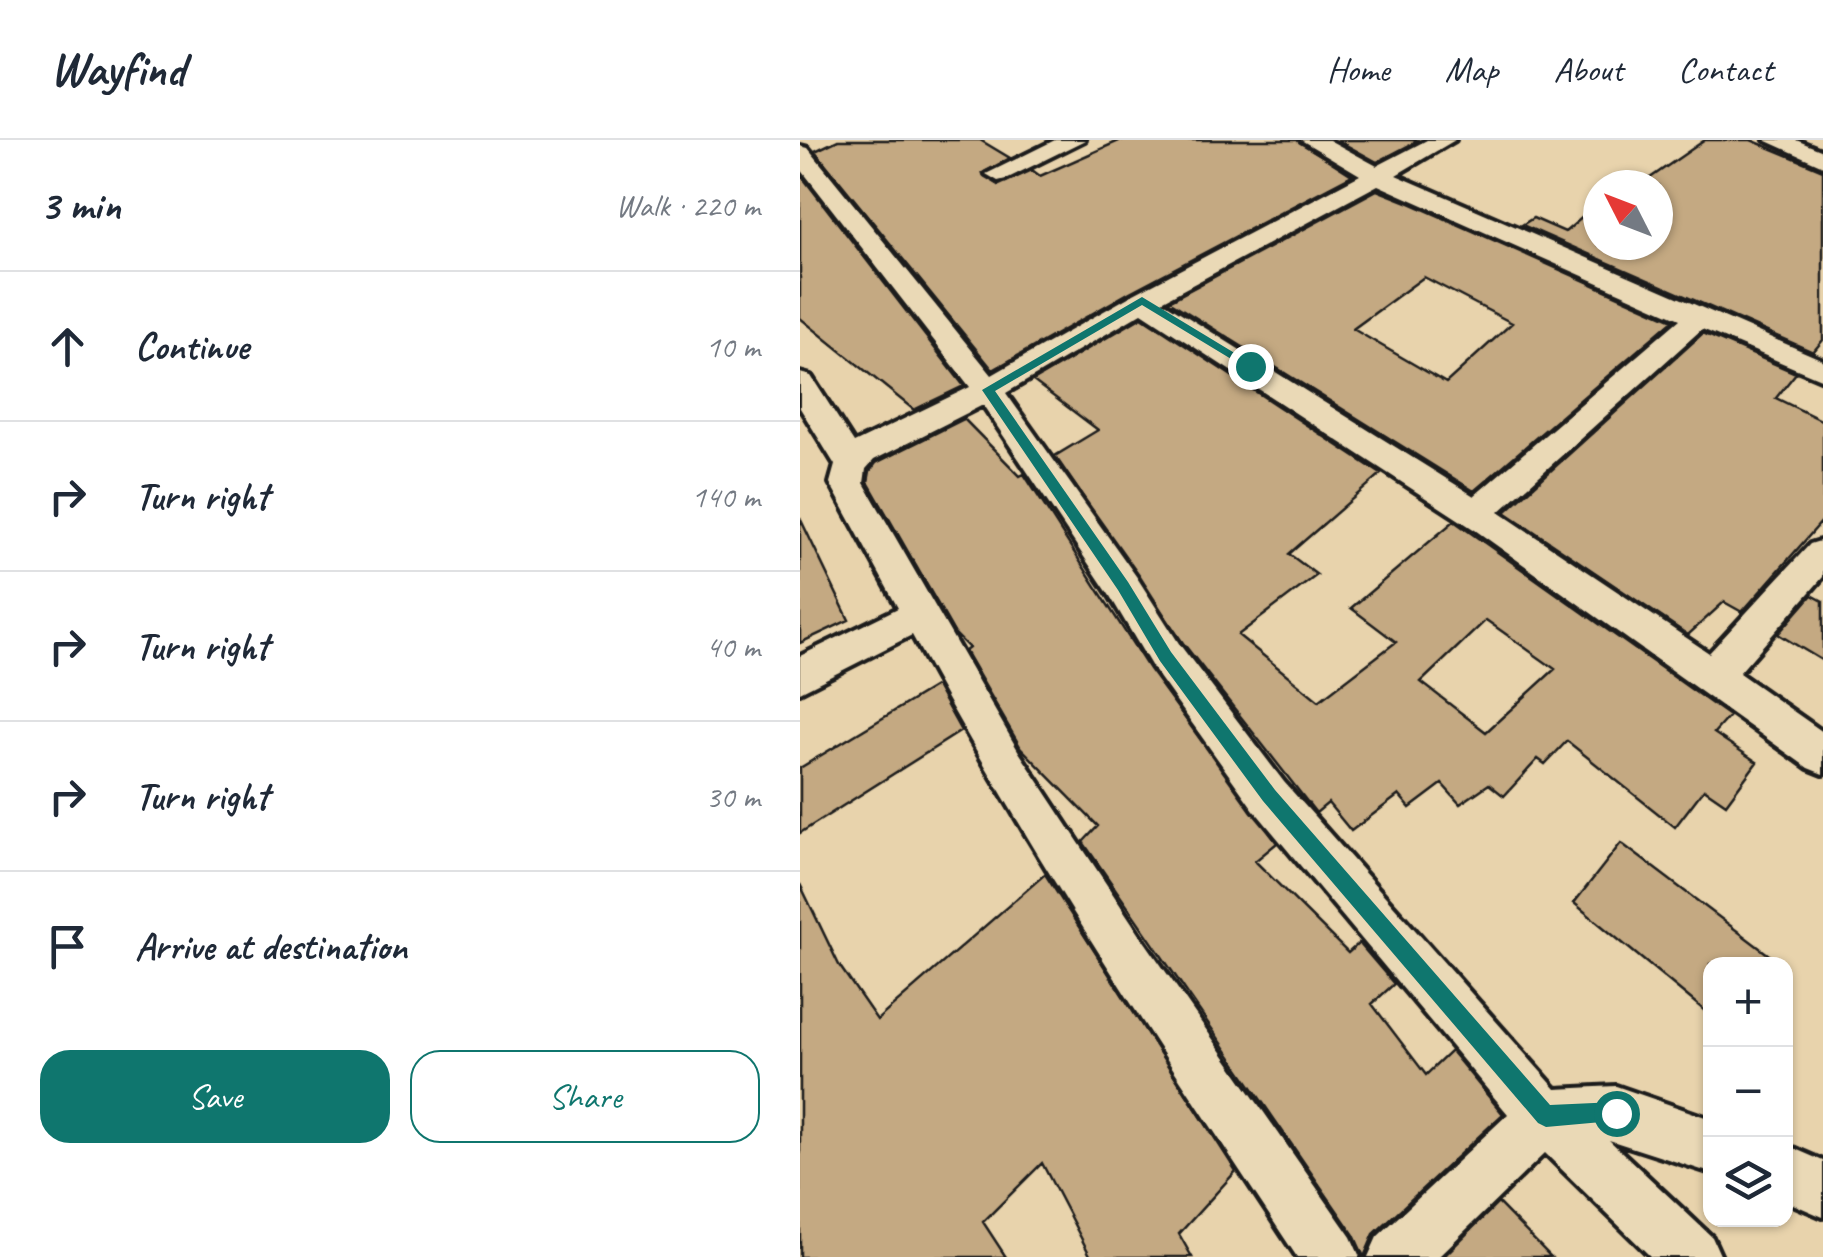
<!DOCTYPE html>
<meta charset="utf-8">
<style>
:root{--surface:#fff;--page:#f2f2f3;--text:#1f2937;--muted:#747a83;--line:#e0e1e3;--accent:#0f766e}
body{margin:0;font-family:Caveat,sans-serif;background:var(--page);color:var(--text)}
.controls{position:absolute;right:30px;bottom:30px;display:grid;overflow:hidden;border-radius:20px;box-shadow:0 2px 8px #0004}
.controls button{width:90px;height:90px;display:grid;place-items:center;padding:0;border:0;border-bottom:2px solid var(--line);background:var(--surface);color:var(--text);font:50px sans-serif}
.compass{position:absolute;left:783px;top:30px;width:90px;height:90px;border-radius:50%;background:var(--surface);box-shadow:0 2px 8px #0004;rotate:312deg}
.stop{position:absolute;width:30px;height:30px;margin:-22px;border:8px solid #0f766e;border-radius:50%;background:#fff}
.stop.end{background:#0f766e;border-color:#fff;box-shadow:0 2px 10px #0008}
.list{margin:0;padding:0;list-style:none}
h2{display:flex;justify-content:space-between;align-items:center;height:130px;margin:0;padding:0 40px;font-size:42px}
h2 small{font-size:32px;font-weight:400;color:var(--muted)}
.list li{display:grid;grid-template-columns:65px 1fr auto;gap:30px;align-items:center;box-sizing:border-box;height:150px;padding:0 40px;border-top:2px solid var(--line)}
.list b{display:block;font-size:38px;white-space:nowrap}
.list em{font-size:32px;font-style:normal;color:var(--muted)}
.actions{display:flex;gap:20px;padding:30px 40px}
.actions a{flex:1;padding:22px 0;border:2px solid var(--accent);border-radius:30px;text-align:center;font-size:35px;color:var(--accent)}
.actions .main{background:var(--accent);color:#fff}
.icon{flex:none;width:55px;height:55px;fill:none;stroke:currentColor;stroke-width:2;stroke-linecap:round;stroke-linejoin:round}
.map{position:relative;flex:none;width:1023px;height:1117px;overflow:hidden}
header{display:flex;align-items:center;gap:60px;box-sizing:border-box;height:140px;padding:0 50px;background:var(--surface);border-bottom:2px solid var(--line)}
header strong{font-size:48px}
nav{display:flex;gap:55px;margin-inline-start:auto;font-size:35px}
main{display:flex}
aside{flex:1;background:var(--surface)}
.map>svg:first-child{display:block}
.building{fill:#c4a982;stroke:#1c1c1c;stroke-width:2.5;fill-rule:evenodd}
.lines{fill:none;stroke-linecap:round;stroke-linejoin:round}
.street-casing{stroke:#1c1c1c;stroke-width:8}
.street{fill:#ead9b6;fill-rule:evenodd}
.route{fill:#0f766e}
</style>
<header>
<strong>Wayfind</strong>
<nav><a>Home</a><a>Map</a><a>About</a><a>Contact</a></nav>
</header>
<main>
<aside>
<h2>3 min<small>Walk · 220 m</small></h2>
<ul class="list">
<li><svg class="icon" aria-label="ahead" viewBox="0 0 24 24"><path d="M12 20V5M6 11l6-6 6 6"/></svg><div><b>Continue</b></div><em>10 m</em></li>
<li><svg class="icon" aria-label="right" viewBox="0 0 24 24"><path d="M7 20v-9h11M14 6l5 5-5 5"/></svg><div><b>Turn right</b></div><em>140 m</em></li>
<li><svg class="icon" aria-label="right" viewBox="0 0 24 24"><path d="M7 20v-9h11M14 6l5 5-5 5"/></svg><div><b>Turn right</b></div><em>40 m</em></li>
<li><svg class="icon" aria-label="right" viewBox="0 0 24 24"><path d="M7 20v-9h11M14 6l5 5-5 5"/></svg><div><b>Turn right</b></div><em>30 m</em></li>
<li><svg class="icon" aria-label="arrive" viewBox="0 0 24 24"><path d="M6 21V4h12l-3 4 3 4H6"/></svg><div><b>Arrive at destination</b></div></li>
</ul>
<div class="actions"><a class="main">Save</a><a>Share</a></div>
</aside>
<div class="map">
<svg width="1023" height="1117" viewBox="0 0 1023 1117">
<rect width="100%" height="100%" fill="#e8d3ac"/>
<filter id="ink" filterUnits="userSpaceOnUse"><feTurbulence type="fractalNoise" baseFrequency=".01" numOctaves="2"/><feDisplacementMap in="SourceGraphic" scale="20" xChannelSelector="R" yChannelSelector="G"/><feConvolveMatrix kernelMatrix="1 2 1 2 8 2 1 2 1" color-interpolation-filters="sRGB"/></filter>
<g filter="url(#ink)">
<path class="building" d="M38,0H180L210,18L183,33L199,45L232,30L240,36L321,0H497L552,35L330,152L193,230L15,11Z
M537,0H619L577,22Z
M905,0H951L1023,30V200L1013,212L722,85L733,78L765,92L790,71L798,74V105H858V45H840Z
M0,34L164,246L114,270L0,178Z
M577,50L610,63L873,180L674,351L369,161ZM624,137L712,183L646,243L553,189Z
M342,177L581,334L489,414L517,435L438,495L519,561L596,502L551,468L654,381L929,576L914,593L957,622L926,664L904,649L875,687L767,601L745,624L738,619L704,656L689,644L660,664L642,644L610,668L599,655L551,691L528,663L516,673L383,503L255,316L298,290L233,241ZM686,480L755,529L686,592L621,542Z
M903,193L996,233L976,258L1023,281V380L942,472L924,462L888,495L705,372Z
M164,279L220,336L224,334L349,529L477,703L455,721L548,813L559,803L594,844L572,864L626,935L651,911L703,974L574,1094L564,1117L554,1095L283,702L298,686L221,608L165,511L169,508L155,494L68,342L70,331L76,323Z
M0,378L49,480L0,503Z
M1012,455L1023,461V521L978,494Z
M136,546L161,591L0,693V628Z
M821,703L981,824H910V875L774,763Z
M245,734L436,1031L379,1094L392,1117H291L242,1023L183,1082L206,1117H0V744L39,825L77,880Z
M698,1063L751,1117H643Z"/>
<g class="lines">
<defs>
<path id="street" d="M255,0H285L206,39L198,41L186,34Z
M501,0H529L577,26L627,0H655L596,35L1023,220V240L902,189L699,372L909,513L1010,404L1023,400V437L939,533L1023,592V634L1008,628L675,390L342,173L206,253L336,436L380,505L484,642L756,949L816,946L911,979V1033L809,1000L912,1097L921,1117H851L745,1013L638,1117H568L577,1097L708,974L454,670L352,527L310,456L183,265L74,320L66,329L64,343L219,612L338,792L551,1097L560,1117H497C362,913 228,711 112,495L0,552V516L98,468L30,343L35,325L0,268V233L11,236L54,303L170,247L0,28V6L8,8L192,235L332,155L560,35ZM578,45L880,179L674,356L362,161Z
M965,0H996L1023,11V26Z
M986,1005L1023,1021V1077L986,1061Z"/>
</defs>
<use href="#street" class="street-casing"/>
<use href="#street" class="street"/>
</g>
</g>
<path class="route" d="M342,157L456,226L446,228L342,165L195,251L328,442L371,512L475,650L750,965L816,962L824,965L827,973L824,980L746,987L738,983L463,661L360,521L318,450L182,250Z"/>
</svg>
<div class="controls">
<button>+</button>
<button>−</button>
<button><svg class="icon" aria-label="layers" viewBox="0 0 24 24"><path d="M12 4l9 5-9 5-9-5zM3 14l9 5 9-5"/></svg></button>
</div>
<svg class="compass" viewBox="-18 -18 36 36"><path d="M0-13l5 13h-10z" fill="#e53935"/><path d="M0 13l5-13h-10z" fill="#747a83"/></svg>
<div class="stop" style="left:816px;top:973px"></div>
<div class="stop end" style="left:450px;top:226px"></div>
</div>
</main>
